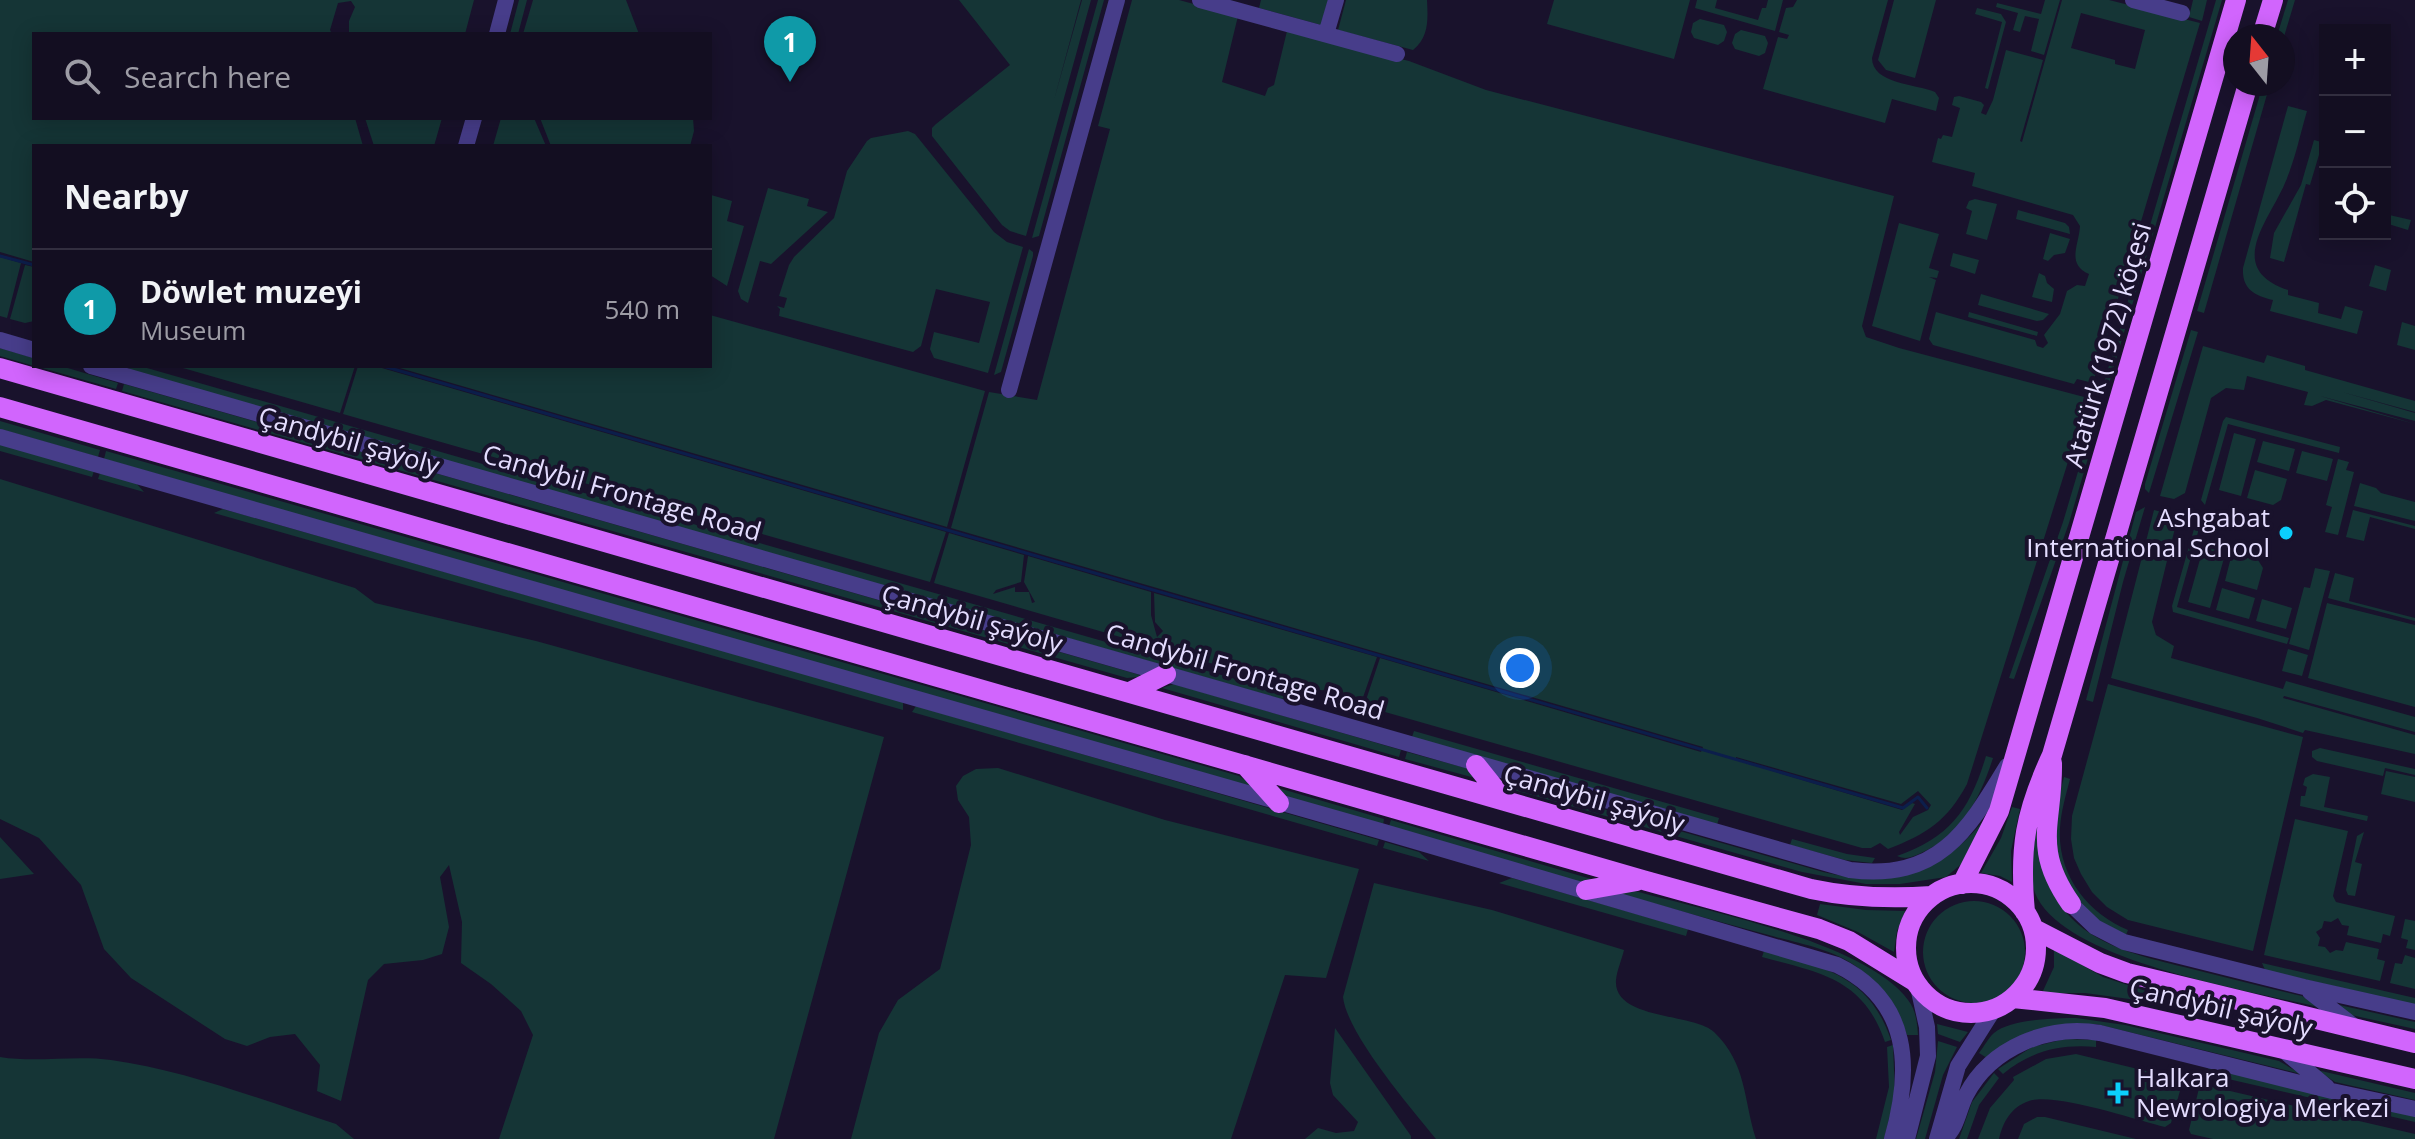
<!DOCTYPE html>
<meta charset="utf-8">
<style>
:root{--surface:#130e21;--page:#201c2e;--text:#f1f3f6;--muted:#9d9ca5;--line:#322e3f;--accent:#0bd0fd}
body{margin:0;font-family:"Open Sans",sans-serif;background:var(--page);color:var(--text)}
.controls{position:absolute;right:24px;top:24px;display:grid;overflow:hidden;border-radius:0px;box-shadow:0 4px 20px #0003}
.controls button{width:72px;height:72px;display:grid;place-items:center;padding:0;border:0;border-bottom:2px solid var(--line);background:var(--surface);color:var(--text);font:40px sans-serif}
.compass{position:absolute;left:2223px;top:24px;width:72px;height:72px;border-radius:50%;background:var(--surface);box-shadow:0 4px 20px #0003;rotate:343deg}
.you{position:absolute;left:1520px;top:668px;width:28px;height:28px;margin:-20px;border:6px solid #fff;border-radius:50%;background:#1a73e8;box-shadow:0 0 0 12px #1a73e833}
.badge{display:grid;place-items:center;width:52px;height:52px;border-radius:50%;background:var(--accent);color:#fff;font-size:26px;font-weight:700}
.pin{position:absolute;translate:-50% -66px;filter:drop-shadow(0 2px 4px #0008)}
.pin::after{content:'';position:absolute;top:42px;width:28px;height:24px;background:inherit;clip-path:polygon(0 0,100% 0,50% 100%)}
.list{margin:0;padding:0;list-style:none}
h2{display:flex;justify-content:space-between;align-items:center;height:104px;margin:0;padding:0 32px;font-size:34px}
h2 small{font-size:26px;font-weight:400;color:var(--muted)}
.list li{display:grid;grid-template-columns:52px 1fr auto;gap:24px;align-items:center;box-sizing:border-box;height:120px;padding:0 32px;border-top:2px solid var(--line)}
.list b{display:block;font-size:30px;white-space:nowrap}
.list p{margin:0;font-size:26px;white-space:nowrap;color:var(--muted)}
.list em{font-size:26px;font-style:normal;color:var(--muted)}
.icon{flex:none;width:44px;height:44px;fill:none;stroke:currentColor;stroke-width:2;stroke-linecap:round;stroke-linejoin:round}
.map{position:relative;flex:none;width:2415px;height:1139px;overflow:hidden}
.search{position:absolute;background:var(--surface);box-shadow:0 4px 20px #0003;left:32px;top:32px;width:680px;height:88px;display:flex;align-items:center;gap:20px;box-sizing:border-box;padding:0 28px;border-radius:0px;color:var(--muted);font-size:30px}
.panel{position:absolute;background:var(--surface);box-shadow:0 4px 20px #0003;left:32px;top:144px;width:680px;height:224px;border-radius:0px}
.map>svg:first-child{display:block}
.green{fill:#153536;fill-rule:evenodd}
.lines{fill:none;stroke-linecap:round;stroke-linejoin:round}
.stream{stroke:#0c1e4b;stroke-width:3}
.minor{stroke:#473d8a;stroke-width:16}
.major{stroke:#d165fd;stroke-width:20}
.poi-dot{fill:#0bd0fd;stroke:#19122c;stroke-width:3}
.labels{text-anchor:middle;stroke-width:8;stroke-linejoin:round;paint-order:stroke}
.street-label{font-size:26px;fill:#e4ddff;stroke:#19122c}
.poi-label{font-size:26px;fill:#e4ddff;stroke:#19122c;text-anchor:end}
</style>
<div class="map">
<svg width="2415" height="1139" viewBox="0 0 2415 1139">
<rect width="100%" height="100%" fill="#19122c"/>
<path class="green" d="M0,0H474L465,34H349V21L355,7L351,1L338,3L330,30L332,34H34V118H355L363,146H34V262L0,252Z
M519,0H527L518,34H510Z
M533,0H626L639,34H523Z
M959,0H1081L1054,100L1082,0H1091L1026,236L1010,231L1002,225L932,136V128L936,124L1010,65Z
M1098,0H1104L1039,236L1032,238Z
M1132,0H1179L1238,16L1222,82L1265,96L1268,88L1274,85L1287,31L1409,61L1486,90L1894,196L1862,326L1866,337L1899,348L2088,398L1967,784C1947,821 1927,834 1888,849L1880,843L1871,848H1862L1364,706L1380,658L1701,752L1703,747L951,528L989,392L1037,400L1110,129L1098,126ZM1736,757L1901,804L1918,791L1931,805L1928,810L1913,817L1900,835L1899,832L1915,804L1912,803L1902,810L1736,760Z
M1261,0H1328L1321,25L1259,8Z
M1346,0H1427C1428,20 1429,37 1413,50L1338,30Z
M1554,0H1690L1674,59L1547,24Z
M1697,0H1717L1715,8L1758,20L1762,8H1766L1768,0H1783L1775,31L1695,8Z
M1797,0H1888L1872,58C1872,84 1916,84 1935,92L1939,98L1936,111L1892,99L1885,123L1763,89L1778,37L1787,39L1789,35L1779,32L1786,8L1793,7Z
M1894,0H1936L1915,78L1886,70L1878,60Z
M2045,0H2060L2044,55L2031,51L2039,19L2025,16L2020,32L2013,30L2018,13L1996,7L1997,3L2041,14Z
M2062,0H2109L2200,23L2093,383L2077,379L2074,384L1933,345L1929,339L1936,312L2035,340L2037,346L2043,348L2048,343L2044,335L2060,314L2067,291L2077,285L2085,286L2089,274C2066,264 2079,245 2080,226L2073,215L1972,186L1975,173L1932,162L1938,138L1941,139L1943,135L1952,137L1960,108L1952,105L1954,97L1959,96L1981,102L1984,105L1981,113L1986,115L1993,100L2006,50L2043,60L2020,141L2022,142ZM2081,13L2145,30L2135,69L2115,64V60L2071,48Z
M2193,0H2207L2202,21L2189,17Z
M2216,0H2222L2108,387L2103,386Z
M2288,0H2295L2283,40V36H2277Z
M1977,8L2001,14L2006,22L1988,89L1985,88L2002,22L1975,14Z
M1700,19L1724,25L1727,32L1724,41L1718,45L1694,38L1691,32L1693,23Z
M1741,30L1765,36L1768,43L1765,53L1759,56L1735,49L1732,43L1735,34Z
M2263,84H2270L2204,313L2197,311Z
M2288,106L2307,111C2300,135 2295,160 2285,183C2269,221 2224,268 2288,290V295L2319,303L2318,313L2341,319L2345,306L2363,311L2357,334L2270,311L2273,300C2254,295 2242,289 2243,268Z
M365,118H442L434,146H374Z
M501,118H534L546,146H493Z
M540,118H693L694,131L690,146H551Z
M908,131L915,134L994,232L1007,242L1023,247L988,373L934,358L930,349L934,332L979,343L990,302L936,289L921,346L913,352L779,316L780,309L777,306L784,308L787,298L779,296L789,265L794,257L834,218L847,171L867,141L871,138Z
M2314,140L2325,143V149L2321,148L2310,185L2306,184L2284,262L2270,258L2274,233L2301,185Z
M768,188L809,199L807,206L828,212L771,264L760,261L748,303L741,299L738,291Z
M711,195L732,201L727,221L744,226L727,286L710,275Z
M1975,199L1997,204L1987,240L1966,234L1972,211L1966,208L1969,201Z
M2018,210L2065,223L2069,227L2070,234L2016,219Z
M2385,214L2411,220L2408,230L2385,223Z
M1899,223L1939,234L1929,268L1939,271L1937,278L1929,277L1936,280L1920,341L1872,326Z
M2050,233L2070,239L2065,253L2054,255L2048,261L2043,259Z
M1029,249L1033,252V256L1001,372L994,375Z
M1953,253L1979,260L1975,274L1950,266Z
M0,257L21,263L7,318L0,316Z
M25,265L34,267V321L25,323L10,319Z
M2375,265L2391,270L2386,291L2369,286Z
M2039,273L2045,276L2047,283L2054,289L2052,302L2032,297Z
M1981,294L2049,314L2043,320L2037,321L1978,305Z
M1969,312L2038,332L2037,336L1968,317Z
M710,315L985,391L947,527L393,366H710Z
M2402,322L2415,326V350L2397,345Z
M2191,330L2198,332L2149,493L2145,489V484Z
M2203,346L2264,363L2267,355L2305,366V370L2415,401V412L2342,392L2415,413V421L2320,396L2415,424L2326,400L2312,406L2304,405L2308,392L2247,376L2244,390L2226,388L2211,398L2185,493L2174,499L2160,496Z
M0,348L34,358V366L0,356Z
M35,366H61L118,383L116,389Z
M130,366H140L1295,696L1281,699L129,370Z
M176,366H355L340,413Z
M358,366H375L946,532L930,582L343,414Z
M124,384L1140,675L1138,677L1127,678L122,391Z
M2099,401L2103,407L2069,523L2014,679L2009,678L2063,522Z
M2226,417L2340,447L2339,453L2228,424L2205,505L2201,500L2223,421Z
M0,421L100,450L98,457L0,429Z
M2234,433L2256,439L2241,496L2219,490Z
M2263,441L2295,449L2289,471L2257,462Z
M0,444L94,471L92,477L0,451Z
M106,451L1239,776L1251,784L1250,787L104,459Z
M2302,451L2333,459L2327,481L2296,473Z
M2338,459L2349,462L2346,470L2354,472L2338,535L2325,532L2332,507L2326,505Z
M2255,470L2287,479L2281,500L2273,505L2247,498Z
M100,473L136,483L144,492L98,479Z
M0,479L355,588L375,603L536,641L884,737L774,1139H499L533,1035L521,1011L491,984L461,963L462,922L449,865L440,877L449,927L442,954L423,960L384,964L368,980L341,1101L317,1091L320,1065L295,1034L270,1037L247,1046L225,1039L131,978L104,949L81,885L39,838L0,819Z
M2360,483L2376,488L2381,493L2415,502V521L2354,506Z
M2145,507L2123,582L2093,702L2086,700L2136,512Z
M223,509L903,702V710L214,513Z
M2154,510L2170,514L2176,524L2152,622L2156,635L2174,646L2171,658L2283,689L2286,681L2415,717V732L2284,696L2283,698L2415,735V754L2305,730L2303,733L2257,718L2111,678Z
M2353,510L2415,526V529L2370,517L2364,541L2346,537Z
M2200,525L2177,607L2289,638L2287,644L2173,612L2172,606L2194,529Z
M949,533L1024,555L1021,582L996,590L993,594L1015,587V592H1029L1032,603L1035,602L1024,582L1028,556L1151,592V615L1157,637L1163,631L1155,622L1154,593L1377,657L1360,706C1345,701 1329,684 1310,692L934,583Z
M2204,545L2226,551L2210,608L2188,602Z
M2232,553L2258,560L2263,568L2257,590L2225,581Z
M2315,568L2330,571L2309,650L2289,644L2304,587L2310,588Z
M2335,573L2354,578L2349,601L2415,618V621L2328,598Z
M2222,588L2255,598L2249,619L2216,610Z
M2262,599L2292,608L2286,629L2256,621Z
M2327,603L2415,625V707L2308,678Z
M2288,649L2308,655L2302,676L2282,671Z
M1174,684L1401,750L1399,757L1162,688Z
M2108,684L2303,737L2253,951L2128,920L2107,907L2092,892L2081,874L2074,858L2071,839L2072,816Z
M916,706L1379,840L1377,846L912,712Z
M1414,731L1719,818L1717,825L1412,737Z
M2320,748L2415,769V775L2385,768L2383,776L2317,761L2312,757V751Z
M1407,752L1466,768L1475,778L1405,759Z
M1986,756L1993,758C1980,798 1962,835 1921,853C1912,857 1906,860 1897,856C1951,837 1970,809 1986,756Z
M998,768L1165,820L1359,869L1326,978L1285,975L1231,1139H851L879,1033L898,1000L940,969L971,845L969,817L958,800L956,786L963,776L976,769Z
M2386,771L2415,777V802L2381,794Z
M2313,774L2330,777L2324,807L2368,816L2367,821L2300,806L2301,796H2305L2307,787L2303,785L2305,778Z
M2064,777L2070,779C2066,795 2061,811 2060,828C2057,874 2087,913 2128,930L2126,935L2096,919L2078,902L2056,856V808Z
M1495,778L1823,872C1890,887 1939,876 1983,821L1965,861L1946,877L1900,884H1866L1802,872L1514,790Z
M1275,787L1384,819L1383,825L1288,797Z
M2012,807L2020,809L2011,851L2012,882L2000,876L1981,873L2001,838Z
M2295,819L2348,831L2333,896L2336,902L2395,916L2390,936L2383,934L2381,943L2347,935L2349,926L2342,925L2338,918L2331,922L2324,921L2322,928L2316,932L2320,938L2318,946L2325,947L2330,953L2336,950L2343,951L2346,942L2379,949L2377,959L2385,961L2380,981L2264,955Z
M1391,820L1598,881L1581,883L1389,826Z
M2037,826C2038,836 2037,846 2039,856C2058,935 2114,950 2184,967C2223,977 2263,987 2302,996L2318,1007C2252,991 2062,961 2035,893C2027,872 2034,847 2037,826Z
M2364,832L2355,862L2362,864L2355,896L2348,895L2346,890L2357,836Z
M0,837L34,874L0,879Z
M1792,839L1847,854L1875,858L1872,863L1845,860L1790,845Z
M1385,842L1419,852L1429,861L1383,848Z
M1512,878L1688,929L1686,936L1499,883Z
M1374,883L1492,910L1624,950C1622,959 1617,970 1616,980C1613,1020 1694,1013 1714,1032C1747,1064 1743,1098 1756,1139H1436C1411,1108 1347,1034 1343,997Z
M1610,891H1635C1703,910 1867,943 1908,1000C1916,1010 1917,1022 1918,1035H1907C1896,1006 1882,985 1857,967C1831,948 1795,943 1765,934C1713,920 1662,906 1610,891Z
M1923 952a51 51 0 1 1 102 0a51 51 0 1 1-102 0Z
M1820,904L1866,910L1905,911L1897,931L1894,952L1858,932L1817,915Z
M2405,919L2415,921V950L2406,948L2408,940L2401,938Z
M2054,949L2103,977L2146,991L2144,1001L2085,993H2042L2054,967Z
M1764,951C1824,967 1869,975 1891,1040L1885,1042C1863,978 1820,973 1762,957Z
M2405,955L2415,958V989L2390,983L2395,963L2402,964Z
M2262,963L2415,998V1005L2265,970Z
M2335,1004L2415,1022V1029L2351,1015Z
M2076,1018L2125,1025L2279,1061L2301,1074L2096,1024C2054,1023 2019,1029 1987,1058L1979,1053C1984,1047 1988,1038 1994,1033C2010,1019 2056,1018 2076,1018Z
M1937,1024L1968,1032L1960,1042L1938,1034Z
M1335,1028L1411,1136V1139H1305L1318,1128L1336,1133L1354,1131L1358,1122L1333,1095L1330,1083Z
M2065,1039L2096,1040V1047C2060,1044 2031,1051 2003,1074L1998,1069L2032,1047Z
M1938,1041L1957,1047L1943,1075L1925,1139H1916L1935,1072Z
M1893,1045L1895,1095L1884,1139H1876L1889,1087L1887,1047Z
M2076,1054L2183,1080L2171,1123L2165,1127C2136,1120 2054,1092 2029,1101C2011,1107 2003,1122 1999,1139H1978L1990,1108L2014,1080L2013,1077L2046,1059Z
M0,1057C36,1063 74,1055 111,1060C188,1071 262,1100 336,1124L354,1139H0Z
M2209,1068L2415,1116V1122L2202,1073Z
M2317,1070L2415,1093V1100L2335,1082Z
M1994,1073L1999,1078L1979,1105L1967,1139H1959L1972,1102Z
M2200,1084L2415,1134V1139H2213L2191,1134L2189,1130Z
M2037,1117H2045L2136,1139H2018L2024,1124Z"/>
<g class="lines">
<path class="stream" d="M0,256L34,265
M383,366L1903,808L1918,797L1927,808"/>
<path class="minor" d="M1200,0L1397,54
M2133,0L2182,13
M497,34L506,0
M1326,34L1336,0
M466,146L474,118
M0,340L34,350
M91,366L1850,870C1938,881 1967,832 2007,766
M1009,390L1117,0
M0,437L1384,832L1837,965C1911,1001 1912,1069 1892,1139
M2071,904L2095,927L2124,942L2304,987L2415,1012
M2310,992L2355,1027
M2283,1050L2327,1087
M1907,1139L1928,1056L1927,1027L1918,987
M1937,1139L1958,1066L1994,1009
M1944,1139C1958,1126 1958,1111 1966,1095C1991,1047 2049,1024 2100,1033L2332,1091L2415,1109"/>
<path class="major" d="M2262,36L2273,0
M0,368L1811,889C1853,898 1890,899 1932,896
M0,407L1643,880L1819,929L1849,941L1914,981
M1130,692L1166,674
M2052,763C2053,823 2031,847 2071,904
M1245,765L1279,803
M1476,765L1504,800
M1906 948a65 65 0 1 1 130 0a65 65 0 1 1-130 0Z
M1962,884L1999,811L2236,0
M1586,890L1637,881
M2025,912C2019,848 2025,813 2052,755L2248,84
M2034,929L2100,963L2127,973L2415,1043
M2013,998L2105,1008L2415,1079"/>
</g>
<g class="poi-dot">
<circle cx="2286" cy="533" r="8"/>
<path d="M2114 1081h8v8h8v8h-8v8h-8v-8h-8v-8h8z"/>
</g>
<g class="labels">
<g class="street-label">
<text transform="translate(2108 345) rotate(-74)" y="9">Atatürk (1972) köçesi</text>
<text transform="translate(349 441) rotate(16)" y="9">Çandybil şaýoly</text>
<text transform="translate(622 493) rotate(16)" y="9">Candybil Frontage Road</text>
<text transform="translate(972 619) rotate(16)" y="9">Çandybil şaýoly</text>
<text transform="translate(1245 672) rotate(16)" y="9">Candybil Frontage Road</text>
<text transform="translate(1594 799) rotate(16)" y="9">Çandybil şaýoly</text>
<text transform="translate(2221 1008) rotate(13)" y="9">Çandybil şaýoly</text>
</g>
<g class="poi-label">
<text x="2270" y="527">Ashgabat<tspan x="2270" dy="30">International School</tspan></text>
<text x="2136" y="1087" text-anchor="start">Halkara<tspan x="2136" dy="30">Newrologiya Merkezi</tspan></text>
</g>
</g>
</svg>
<div class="controls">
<button>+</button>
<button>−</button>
<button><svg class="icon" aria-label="locate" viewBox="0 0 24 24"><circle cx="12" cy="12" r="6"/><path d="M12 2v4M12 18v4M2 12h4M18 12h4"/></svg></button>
</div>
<svg class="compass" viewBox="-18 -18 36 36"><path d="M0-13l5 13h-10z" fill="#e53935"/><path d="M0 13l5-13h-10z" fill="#9d9ca5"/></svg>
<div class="you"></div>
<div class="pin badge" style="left:790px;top:82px;background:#0f9aa8">1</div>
<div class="search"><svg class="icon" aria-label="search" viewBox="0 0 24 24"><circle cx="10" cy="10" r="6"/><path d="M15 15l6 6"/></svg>Search here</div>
<section class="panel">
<h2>Nearby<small></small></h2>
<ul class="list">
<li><span class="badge" style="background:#0f9aa8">1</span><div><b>Döwlet muzeýi</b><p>Museum</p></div><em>540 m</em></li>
</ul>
</section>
</div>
